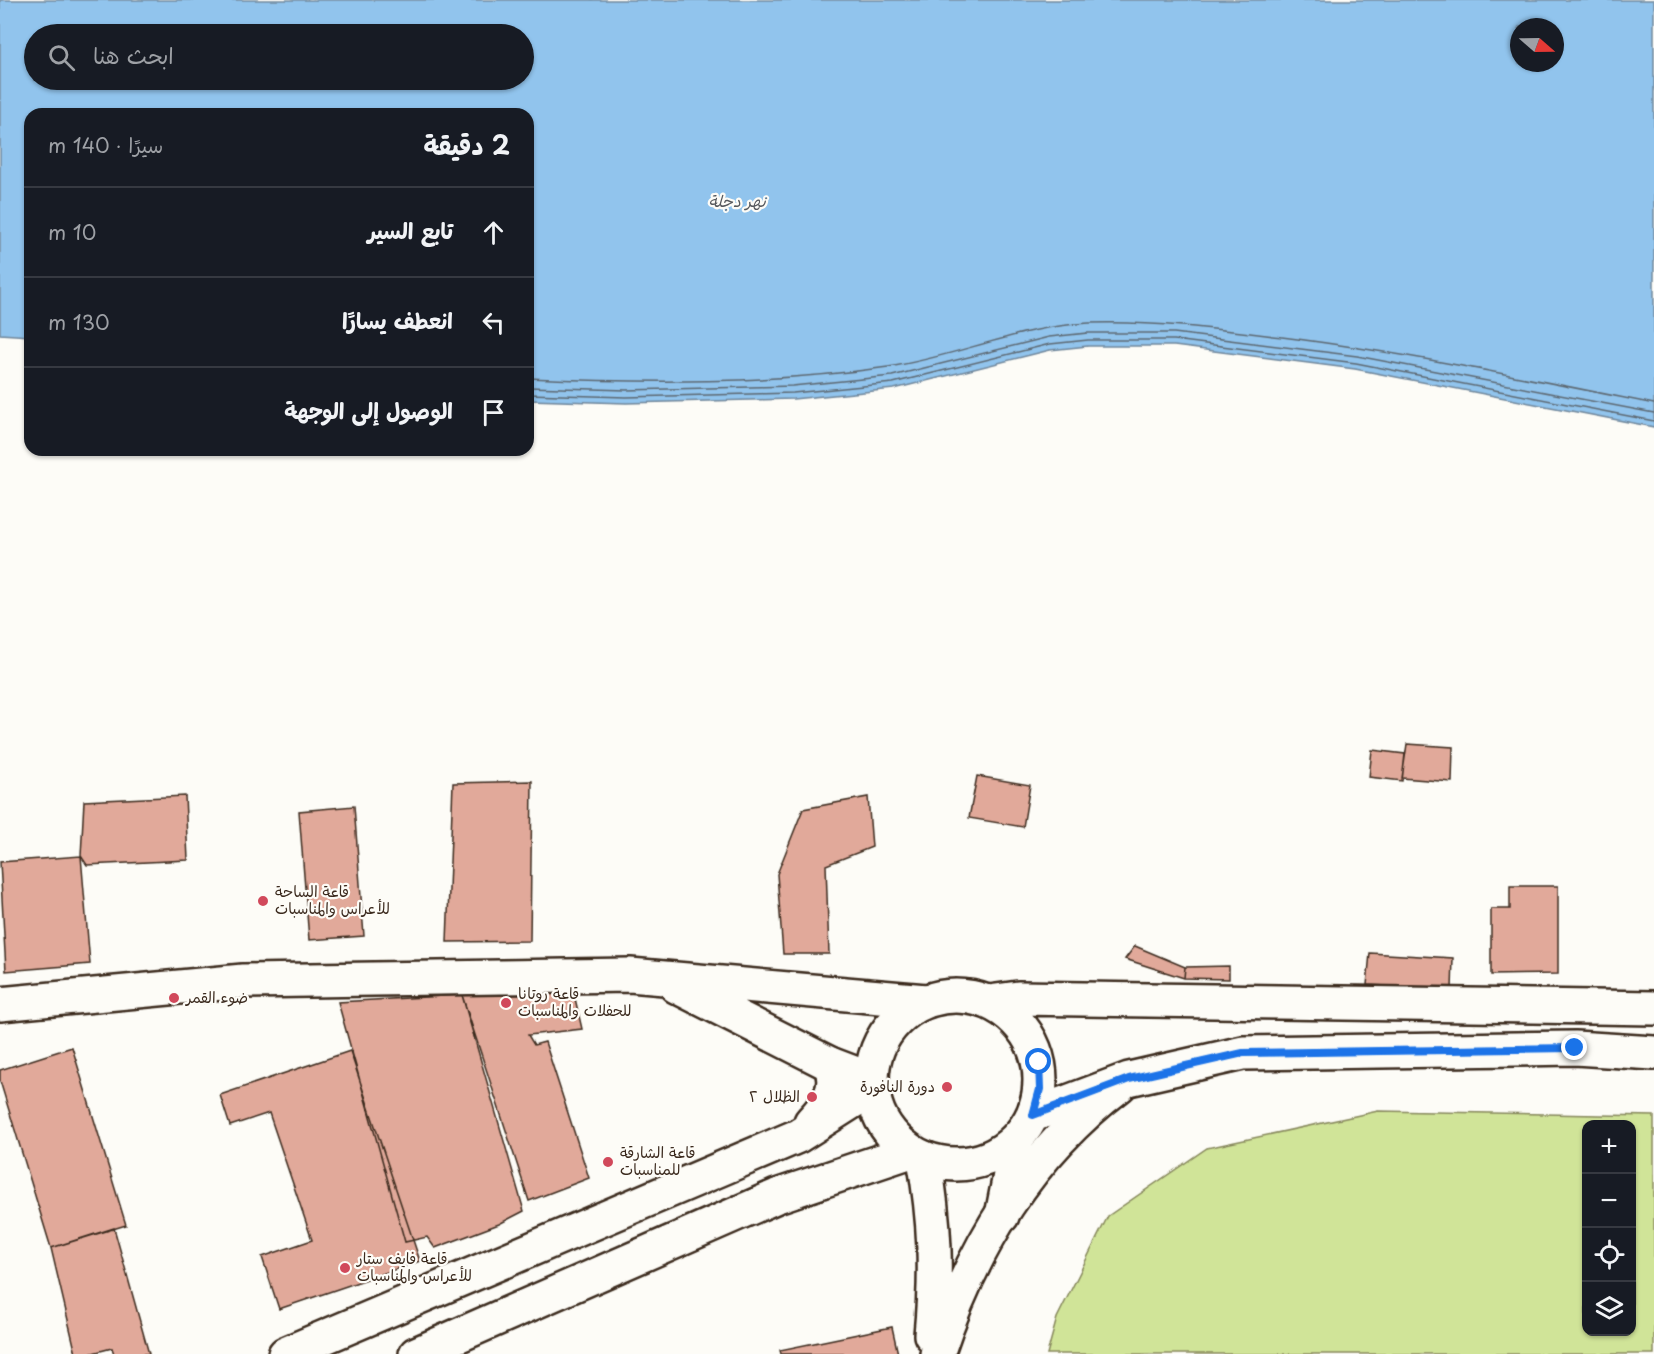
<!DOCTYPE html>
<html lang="ar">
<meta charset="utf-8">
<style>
:root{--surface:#171b24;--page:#20242c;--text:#f1f3f6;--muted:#9ea1a6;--line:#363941}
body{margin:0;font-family:"Playpen Sans","Playpen Sans Arabic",sans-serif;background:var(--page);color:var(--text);direction:rtl}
.controls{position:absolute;right:18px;bottom:18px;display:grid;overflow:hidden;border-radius:12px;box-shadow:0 2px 4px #0004}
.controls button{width:54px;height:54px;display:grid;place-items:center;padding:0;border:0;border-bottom:2px solid var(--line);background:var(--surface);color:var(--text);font:30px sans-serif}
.compass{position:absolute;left:1510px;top:18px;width:54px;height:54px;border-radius:50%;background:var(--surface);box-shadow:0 2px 4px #0004;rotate:110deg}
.stop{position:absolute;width:18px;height:18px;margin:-14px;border:4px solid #1a73e8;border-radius:50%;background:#fff}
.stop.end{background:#1a73e8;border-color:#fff;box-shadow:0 2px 6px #0008}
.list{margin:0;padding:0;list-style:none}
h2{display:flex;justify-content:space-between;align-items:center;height:78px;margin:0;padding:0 24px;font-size:26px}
h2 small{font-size:20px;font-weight:400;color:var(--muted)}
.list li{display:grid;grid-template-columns:39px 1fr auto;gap:18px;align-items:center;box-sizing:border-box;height:90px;padding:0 24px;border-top:2px solid var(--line)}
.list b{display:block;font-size:22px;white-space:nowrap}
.list em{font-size:20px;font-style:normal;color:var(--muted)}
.icon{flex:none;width:33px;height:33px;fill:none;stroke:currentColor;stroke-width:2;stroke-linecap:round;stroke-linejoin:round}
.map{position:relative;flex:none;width:1654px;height:1354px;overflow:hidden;direction:ltr}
.search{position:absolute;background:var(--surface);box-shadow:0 2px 4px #0004;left:24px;top:24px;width:510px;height:66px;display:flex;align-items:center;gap:15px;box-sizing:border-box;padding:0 21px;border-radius:33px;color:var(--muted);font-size:22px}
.panel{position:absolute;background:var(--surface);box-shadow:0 2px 4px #0004;left:24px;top:108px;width:510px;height:348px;border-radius:18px;direction:rtl}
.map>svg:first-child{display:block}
.green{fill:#d0e498;stroke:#86875b;stroke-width:1.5;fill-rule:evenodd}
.water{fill:#91c4ed;stroke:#6f869a;stroke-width:1.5;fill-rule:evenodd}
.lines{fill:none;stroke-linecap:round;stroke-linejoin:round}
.shore{stroke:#5d6871;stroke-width:1.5}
.building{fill:#e1a99a;stroke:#3b2a1e;stroke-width:1.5}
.minor-casing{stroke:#3b2a1e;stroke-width:38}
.major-casing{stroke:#3b2a1e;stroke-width:38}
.minor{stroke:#fdfcf7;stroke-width:33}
.major{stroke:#fdfcf7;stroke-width:33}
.route{stroke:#1a73e8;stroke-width:8}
.poi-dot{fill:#d1495b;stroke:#fdfcf7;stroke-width:2}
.labels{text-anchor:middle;stroke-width:4.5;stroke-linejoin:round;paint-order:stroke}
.poi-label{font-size:15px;fill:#3b2a1e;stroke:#fdfcf7;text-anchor:start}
.water-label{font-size:16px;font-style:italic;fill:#55585c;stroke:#fdfcf7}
</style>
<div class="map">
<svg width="1654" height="1354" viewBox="0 0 1654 1354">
<rect width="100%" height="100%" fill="#fdfcf7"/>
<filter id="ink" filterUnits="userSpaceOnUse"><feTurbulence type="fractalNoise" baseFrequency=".0167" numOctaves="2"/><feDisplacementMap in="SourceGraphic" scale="12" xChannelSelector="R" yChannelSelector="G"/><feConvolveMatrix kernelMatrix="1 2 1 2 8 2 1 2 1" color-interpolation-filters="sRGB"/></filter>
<g filter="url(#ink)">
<path class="green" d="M1378,1111L1654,1116V1354H1047L1057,1318L1108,1216L1207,1148ZM1586,1124H1632V1332H1586Z"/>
<path class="water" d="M0,0H1654V427L1355,369L1174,346H1088L1050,350L894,389L793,399L626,403L528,400V114H30V336L0,334ZM1519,27H1555V63H1519ZM34,34H524V80H34Z"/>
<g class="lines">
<path class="shore" d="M528,378C646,383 771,384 888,367C956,357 1020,326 1089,323C1154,321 1218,329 1282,337C1408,353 1531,379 1654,404
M528,387L626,390L792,386L892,376L1049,337L1088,333H1174L1357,356L1654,413
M528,394L626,397L793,393L893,383L1050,344L1088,340H1174L1356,363L1654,421"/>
</g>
<path class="building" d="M1407,744L1453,747L1452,782L1402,778Z
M1372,750L1405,754L1402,781L1369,777Z
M977,776L1030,785L1023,827L969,818Z
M532,781L530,941L447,942L453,783Z
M185,796L188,860L87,865L81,856L84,801Z
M868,797L872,847L826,865L829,954H783L777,874L803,809Z
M354,806L364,936L309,940L299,811Z
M81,856L90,964L6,971L0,862Z
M1510,886H1558V974L1491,975V909H1510Z
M1135,946L1185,967L1184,978L1125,959Z
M1370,953L1453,958L1452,989L1367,985Z
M1229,966V979L1184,978L1185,967Z
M574,994L582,1029L528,1035L534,1045L545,1042L589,1178L529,1201L462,995Z
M462,995L524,1211L499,1224L435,1248L427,1237L405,1242L338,1002Z
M72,1047L126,1225L51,1248L0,1081V1070Z
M350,1051L420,1261L279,1309L262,1257L312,1240L269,1113L230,1126L220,1095Z
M114,1228L149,1354H114L112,1348L89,1354H76L51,1248Z
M892,1327L898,1354H781L780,1350Z"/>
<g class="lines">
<defs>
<path id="minor" d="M676,986L830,1064L872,1080
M0,1004L243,981L630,975L926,1001
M924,1158C935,1221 937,1271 931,1335
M937,1354C973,1246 1029,1154 1120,1085"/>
<path id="major" d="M872 1080a84 84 0 1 1 168 0a84 84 0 1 1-168 0Z
M989,1002L1018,998L1654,1008
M1033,1115L1129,1079L1243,1053L1575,1048L1654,1053
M811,1122C827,1105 841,1088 830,1064
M1002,1216L1017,1139
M285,1354L798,1136L872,1089
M416,1354L777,1196L911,1151"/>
</defs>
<use href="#minor" class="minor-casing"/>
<use href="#major" class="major-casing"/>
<use href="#minor" class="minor"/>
<use href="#major" class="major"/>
</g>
</g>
<g class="lines" filter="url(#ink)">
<path class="route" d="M1039,1062L1040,1089L1033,1115L1129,1079L1243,1053L1575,1048"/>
</g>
<g class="poi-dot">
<circle cx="263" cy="901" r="6"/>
<circle cx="174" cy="998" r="6"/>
<circle cx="506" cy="1003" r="6"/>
<circle cx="947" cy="1087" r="6"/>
<circle cx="812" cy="1097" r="6"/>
<circle cx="608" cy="1162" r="6"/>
<circle cx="345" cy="1268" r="6"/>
</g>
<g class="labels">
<g class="poi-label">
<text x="275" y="897">قاعة الساحة<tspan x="275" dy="17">للأعراس والمناسبات</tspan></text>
<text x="518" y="999">قاعة روتانا<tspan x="518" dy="17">للحفلات والمناسبات</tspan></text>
<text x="186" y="1003">ضوء القمر</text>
<text x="935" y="1092" text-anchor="end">دورة النافورة</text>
<text x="800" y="1102" text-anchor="end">الظلال ٢</text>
<text x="620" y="1158">قاعة الشارقة<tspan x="620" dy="17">للمناسبات</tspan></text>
<text x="357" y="1264">قاعة فايف ستار<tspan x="357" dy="17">للأعراس والمناسبات</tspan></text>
</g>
<g class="water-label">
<text x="737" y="207">نهر دجلة</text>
</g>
</g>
</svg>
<div class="controls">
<button>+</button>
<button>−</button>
<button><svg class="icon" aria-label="locate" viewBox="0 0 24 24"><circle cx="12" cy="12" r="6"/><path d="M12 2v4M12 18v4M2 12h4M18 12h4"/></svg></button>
<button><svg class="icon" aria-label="layers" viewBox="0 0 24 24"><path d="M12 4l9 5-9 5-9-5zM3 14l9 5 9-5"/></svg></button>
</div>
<svg class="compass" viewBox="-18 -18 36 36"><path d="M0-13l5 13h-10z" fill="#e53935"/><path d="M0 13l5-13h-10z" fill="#9ea1a6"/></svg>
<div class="stop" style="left:1039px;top:1062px"></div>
<div class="stop end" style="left:1575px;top:1048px"></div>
<div class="search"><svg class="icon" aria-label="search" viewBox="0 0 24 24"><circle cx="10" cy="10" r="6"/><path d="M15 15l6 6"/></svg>ابحث هنا</div>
<section class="panel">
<h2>2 دقيقة<small>سيرًا · 140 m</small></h2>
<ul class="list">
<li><svg class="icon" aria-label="ahead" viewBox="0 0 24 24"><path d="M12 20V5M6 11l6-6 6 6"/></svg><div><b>تابع السير</b></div><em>10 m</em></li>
<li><svg class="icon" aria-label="left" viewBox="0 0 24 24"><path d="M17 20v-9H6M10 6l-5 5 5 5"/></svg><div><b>انعطف يسارًا</b></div><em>130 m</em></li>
<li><svg class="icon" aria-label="arrive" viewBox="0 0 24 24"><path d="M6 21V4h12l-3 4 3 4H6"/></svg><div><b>الوصول إلى الوجهة</b></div></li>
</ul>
</section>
</div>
